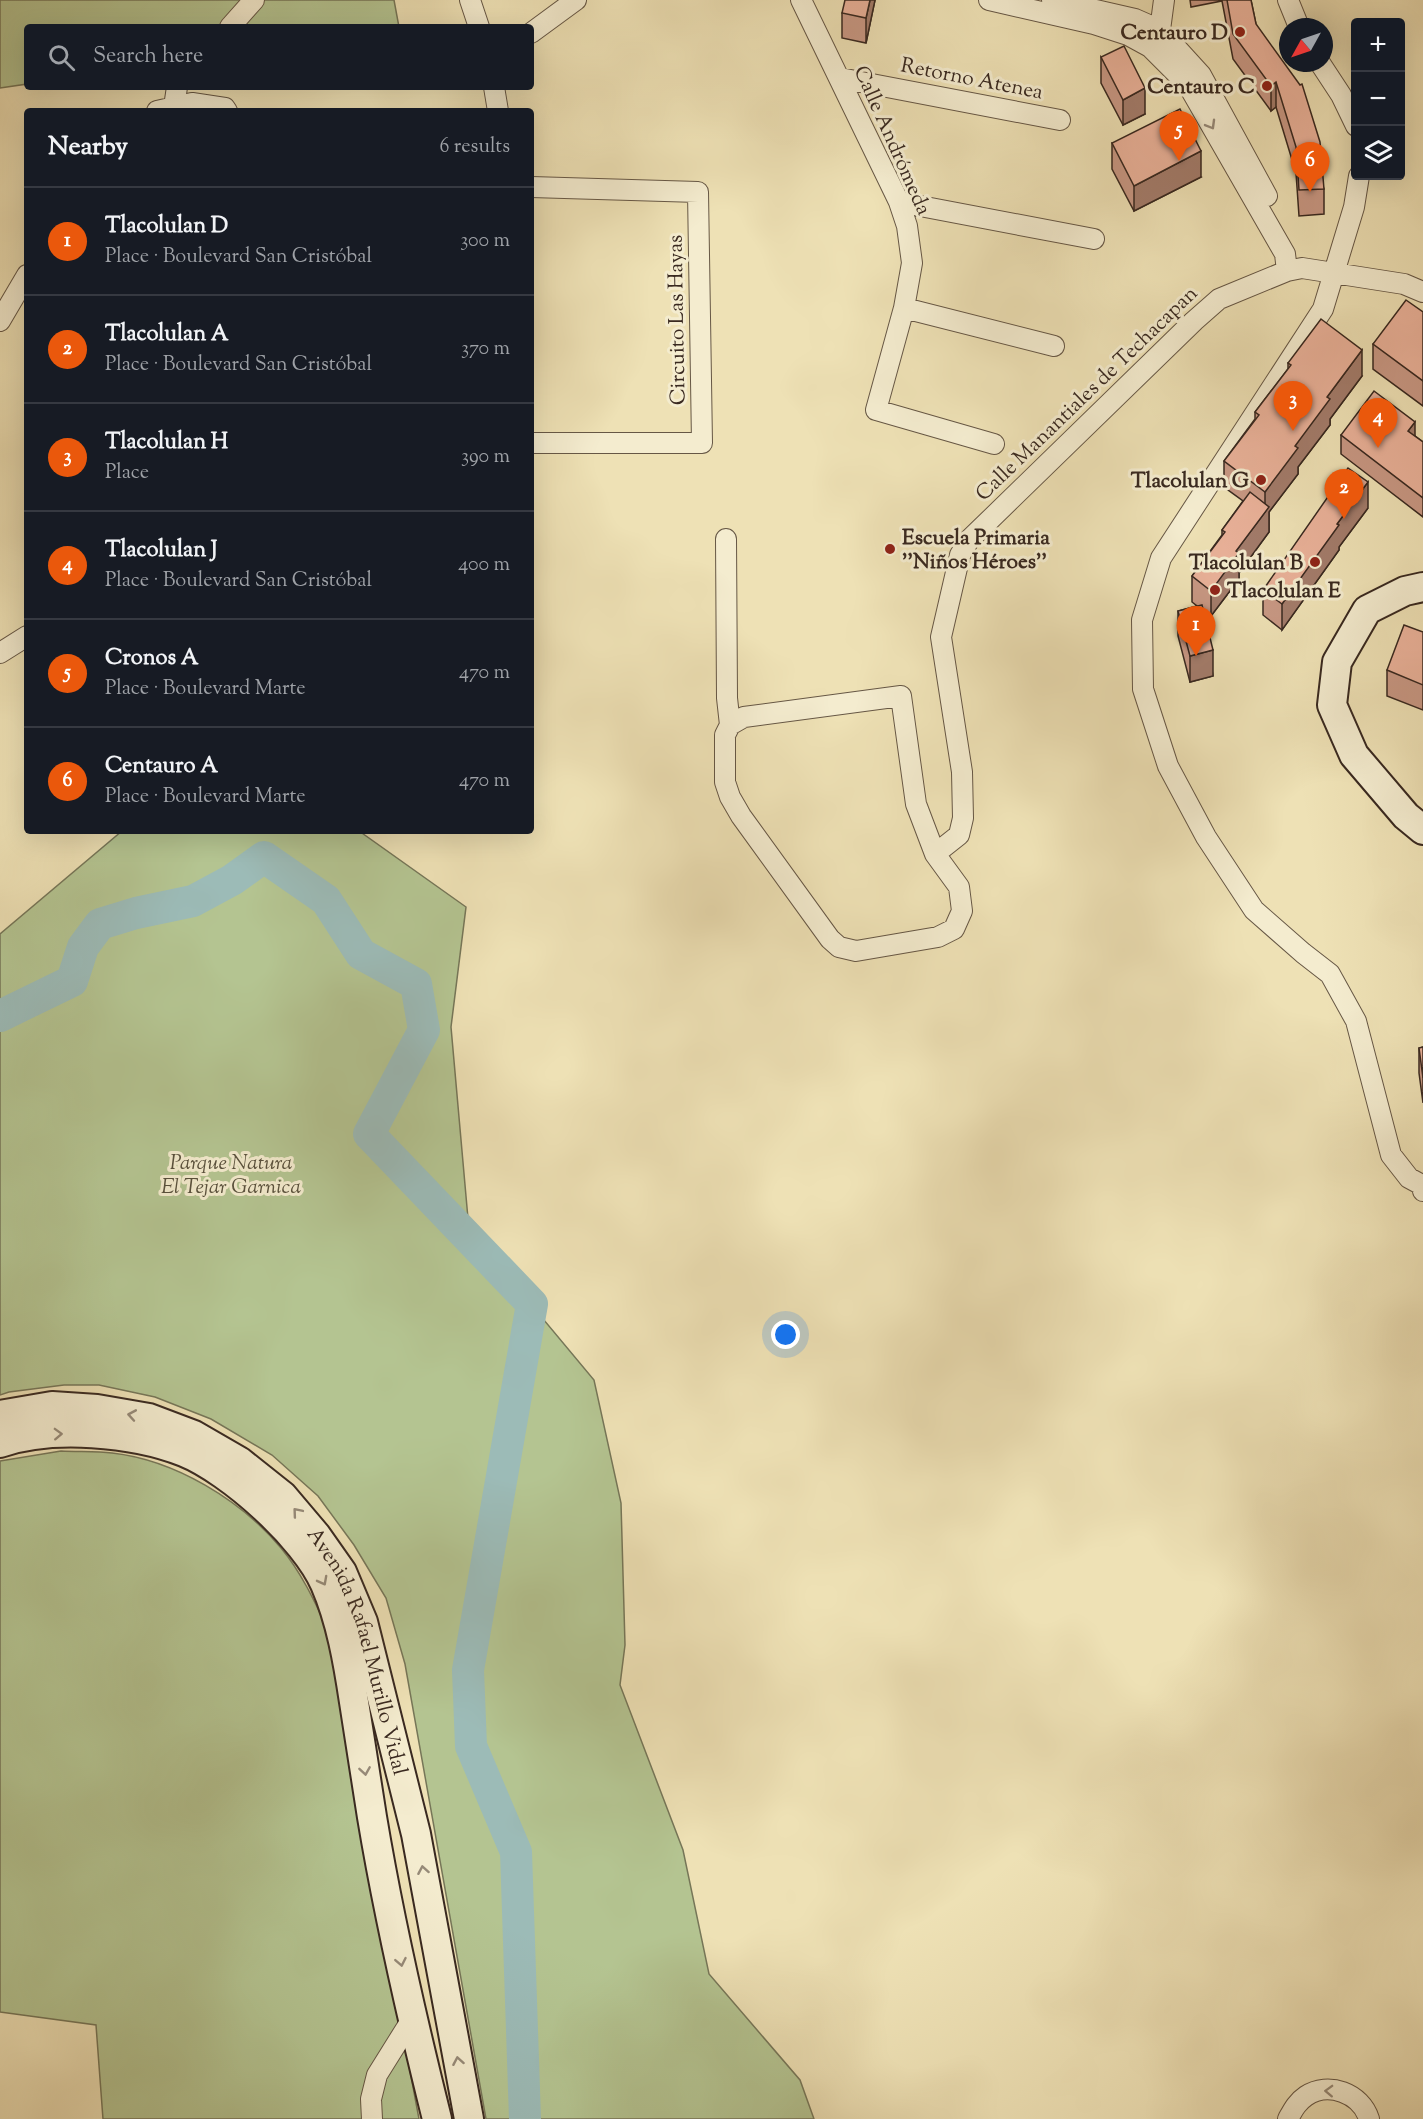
<!DOCTYPE html>
<meta charset="utf-8">
<style>
:root{--surface:#171b24;--page:#242831;--text:#f1f3f6;--muted:#9ea1a6;--line:#363941;--accent:#ea580c}
body{margin:0;font-family:"Sorts Mill Goudy",serif;background:var(--page);color:var(--text)}
.controls{position:absolute;right:18px;top:18px;display:grid;overflow:hidden;border-radius:6px;box-shadow:0 6px 24px #0002}
.controls button{width:54px;height:54px;display:grid;place-items:center;padding:0;border:0;border-bottom:2px solid var(--line);background:var(--surface);color:var(--text);font:30px sans-serif}
.compass{position:absolute;left:1279px;top:18px;width:54px;height:54px;border-radius:50%;background:var(--surface);box-shadow:0 6px 24px #0002;rotate:230deg}
.you{position:absolute;left:786px;top:1335px;width:21px;height:21px;margin:-15px;border:4px solid #fff;border-radius:50%;background:#1a73e8;box-shadow:0 0 0 9px #1a73e833}
.badge{display:grid;place-items:center;width:39px;height:39px;border-radius:50%;background:var(--accent);color:#fff;font-size:20px;font-weight:700}
.pin{position:absolute;translate:-50% -50px;filter:drop-shadow(0 2px 3px #0008)}
.pin::after{content:'';position:absolute;top:32px;width:21px;height:18px;background:inherit;clip-path:polygon(0 0,100% 0,50% 100%)}
.list{margin:0;padding:0;list-style:none}
h2{display:flex;justify-content:space-between;align-items:center;height:78px;margin:0;padding:0 24px;font-size:26px}
h2 small{font-size:20px;font-weight:400;color:var(--muted)}
.list li{display:grid;grid-template-columns:39px 1fr auto;gap:18px;align-items:center;box-sizing:border-box;height:108px;padding:0 24px;border-top:2px solid var(--line)}
.list b{display:block;font-size:22px;white-space:nowrap}
.list p{margin:0;font-size:20px;white-space:nowrap;color:var(--muted)}
.list em{font-size:20px;font-style:normal;color:var(--muted)}
.icon{flex:none;width:33px;height:33px;fill:none;stroke:currentColor;stroke-width:2;stroke-linecap:round;stroke-linejoin:round}
.map{position:relative;flex:none;width:1423px;height:2119px;overflow:hidden}
.search{position:absolute;background:var(--surface);box-shadow:0 6px 24px #0002;left:24px;top:24px;width:510px;height:66px;display:flex;align-items:center;gap:15px;box-sizing:border-box;padding:0 21px;border-radius:6px;color:var(--muted);font-size:22px}
.panel{position:absolute;background:var(--surface);box-shadow:0 6px 24px #0002;left:24px;top:108px;width:510px;height:726px;border-radius:6px}
.map>svg:first-child{display:block}
.green{fill:#b4c491;stroke:#767658;stroke-width:1.5}
.lines{fill:none;stroke-linecap:round;stroke-linejoin:round}
.river{stroke:#9cbbb7;stroke-width:32}
.street-casing{stroke:#665745;stroke-width:22}
.secondary-casing{stroke:#392920;stroke-width:32}
.street{stroke:#f4eccf;stroke-width:20}
.secondary{stroke:#f4eccf;stroke-width:28}
.wall{fill:#c89884;stroke:#392920;stroke-width:1.5}
.shaded-wall{fill:#a37c6b;stroke:#392920;stroke-width:1.5}
.building{fill:#e9b199;stroke:#392920;stroke-width:1.5}
.oneway{stroke:#968a78}
.poi-dot{fill:#8f2418;stroke:#f4eccf;stroke-width:2}
.labels{text-anchor:middle;stroke-width:6;stroke-linejoin:round;paint-order:stroke}
.poi-label{font-size:21px;font-weight:bold;fill:#392920;stroke:#f4eccf;text-anchor:end}
.street-label{font-size:21px;fill:#392920;stroke:#f4eccf}
.park-label{font-size:21px;font-style:italic;fill:#58503c;stroke:#f4eccf}
</style>
<div class="map">
<svg width="1423" height="2119" viewBox="0 0 1423 2119">
<rect width="100%" height="100%" fill="#eee1b5"/>
<filter id="stains"><feTurbulence type="fractalNoise" baseFrequency=".00333" numOctaves="4"/><feColorMatrix values="0 0 0 0 .2 0 0 0 0 .09 0 0 0 0 .02 0 0 0 .5 -.17"/></filter>
<radialGradient id="worn" r=".72"><stop offset=".6" stop-color="#630" stop-opacity="0"/><stop offset="1" stop-color="#630" stop-opacity=".3"/></radialGradient>
<path class="green" d="M0,0H394L399,27H27V84L0,88Z
M122,831H359L466,907L451,1027L469,1230L594,1380L621,1503L625,1645L620,1685L683,1850L709,1974L800,2080L814,2119H486L405,1664L386,1598L354,1545L318,1496L272,1455L211,1419L155,1397L99,1385H64L9,1392L0,1395V934Z
M61,1451C78,1452 96,1451 112,1453C175,1460 241,1500 281,1548C301,1572 314,1600 327,1628L419,2119H103L96,2025L0,2012V1461Z"/>
<g class="lines">
<path class="river" d="M0,1016L72,981L83,947L100,924L136,913L193,901L232,880L264,857L326,900L361,954L416,984L424,1030L369,1134L532,1304L468,1670L471,1746L516,1852L525,2119"/>
<defs>
<path id="street" d="M470,0L479,27
M801,0L899,202L907,226L912,263L904,308L876,410L994,444
M989,0L1094,24L1128,35L1150,47L1188,85L1285,254L1287,271
M1052,0L1135,19L1160,30L1201,75L1267,196
M1288,0L1299,27
M230,27L254,0
M531,33L576,0
M1153,42L1160,30L1164,0
M1320,63L1341,95L1356,126
M840,78L1060,120
M494,87L498,111
M174,107L177,87
M157,111L192,103L225,108L227,111
M1359,176L1354,207L1323,309L1161,558L1142,620L1143,689L1168,766L1206,837L1254,910L1303,953L1330,974L1356,1021L1391,1155L1409,1178L1422,1185L1423,1191
M531,187L698,192L702,443H531
M899,202L1094,239
M904,308L1054,346
M0,321L27,275
M726,539L727,698L730,725L725,735V782L730,797L741,816L830,939L839,947L856,951L938,937L954,929L962,911L959,887L935,854L916,804L901,696L744,717L730,725
M0,653L27,636
M935,854L959,835L963,818L962,772L941,637L960,555L969,540L1194,321L1219,299L1287,271L1302,268L1404,284L1423,292
M372,2119L371,2099L377,2075L412,2019
M1288,2119C1293,2110 1297,2102 1306,2096C1328,2081 1361,2093 1369,2119"/>
<g id="secondary">
<path d="M1423,587L1405,591L1367,610L1337,662L1332,705L1354,755L1406,816L1423,830"/>
<path id="s1" d="M0,1415L52,1406L97,1409L149,1418L194,1435L239,1461L283,1496L316,1535L342,1572L363,1622L416,1834L469,2119"/>
<path d="M0,1443C52,1425 133,1432 184,1452C231,1471 305,1538 325,1584C341,1621 348,1662 354,1702C360,1740 366,1779 372,1817C389,1919 412,2019 437,2119"/>
</g>
</defs>
<use href="#street" class="street-casing"/>
<use href="#secondary" class="secondary-casing"/>
<use href="#street" class="street"/>
<use href="#secondary" class="secondary"/>
</g>
<path class="wall" d="M875,0L866,43L842,38V13Z
M1190,0H1251L1256,24L1324,189V214L1299,216L1296,173L1276,107L1271,111L1233,59L1222,1L1191,7Z
M1101,57L1145,114L1123,125L1101,83Z
M1112,143L1201,177L1134,211L1112,169Z
M1423,312V406L1373,369V344Z
M1288,363L1362,376L1330,419V425L1298,467V474L1269,512V532L1239,573V579L1211,616L1203,611L1213,676L1190,682L1178,636V611L1197,606L1192,602V576L1222,535V530L1243,501L1224,487V461L1255,419V412L1288,369Z
M1341,435L1415,436L1423,442V517L1341,454Z
M1368,508L1339,547V550L1282,630L1263,615V590Z
M1423,632V710L1387,696V670Z
M1423,1047V1103L1419,1073V1048Z"/>
<path class="shaded-wall" d="M870,0H875L866,43V18Z
M1276,82V107L1271,111V86Z
M1145,88V114L1123,125V100Z
M1201,151V177L1134,211V186Z
M1362,350V376L1330,419V425L1298,467V474L1269,512V532L1239,573V579L1211,616V591L1236,551L1265,512V492L1327,397Z
M1415,422V441L1408,431Z
M1368,482V508L1339,547V550L1282,630V604L1337,524Z
M1213,650V676L1190,682V656Z"/>
<path class="building" d="M845,0H870L866,18L842,13Z
M1227,0H1251L1256,24L1300,85L1302,84L1320,142L1324,189L1299,190L1296,147L1276,82L1271,86L1233,34Z
M1124,46L1145,88L1123,100L1101,57Z
M1180,109L1201,151L1134,186L1112,143Z
M1406,300L1423,312V381L1373,344Z
M1321,319L1362,350L1327,397L1330,399L1295,446L1298,448L1265,492L1224,461L1259,415L1255,412L1291,365L1288,363Z
M1374,391L1415,422L1408,431L1423,442V498L1341,435Z
M1348,468L1368,482L1337,524L1339,525L1282,604L1263,590Z
M1250,492L1269,507L1236,551L1239,553L1211,591L1192,576L1225,532L1222,530Z
M1202,605L1213,650L1190,656L1178,611Z
M1404,625L1423,632V685L1387,670Z
M1423,1047V1078L1419,1048Z"/>
<defs><path id="oneway-chevron" d="M-2-3.5L2.5 0L-2 3.5" fill="none" stroke-width="1.6" stroke-linecap="round" stroke-linejoin="round" transform="scale(1.5)"/></defs>
<g class="oneway">
<use href="#oneway-chevron" transform="translate(1211 125) rotate(60)"/>
<use href="#oneway-chevron" transform="translate(132 1415) rotate(-170)"/>
<use href="#oneway-chevron" transform="translate(58 1434) rotate(-2)"/>
<use href="#oneway-chevron" transform="translate(297 1512) rotate(-130)"/>
<use href="#oneway-chevron" transform="translate(323 1581) rotate(62)"/>
<use href="#oneway-chevron" transform="translate(365 1771) rotate(81)"/>
<use href="#oneway-chevron" transform="translate(423 1870) rotate(-100)"/>
<use href="#oneway-chevron" transform="translate(401 1962) rotate(79)"/>
<use href="#oneway-chevron" transform="translate(458 2061) rotate(-100)"/>
<use href="#oneway-chevron" transform="translate(1329 2091) rotate(-178)"/>
</g>
<g class="poi-dot">
<circle cx="1240" cy="32" r="6"/>
<circle cx="1267" cy="86" r="6"/>
<circle cx="1261" cy="480" r="6"/>
<circle cx="890" cy="549" r="6"/>
<circle cx="1315" cy="562" r="6"/>
<circle cx="1215" cy="590" r="6"/>
</g>
<g class="labels">
<g class="poi-label">
<text x="1228" y="39">Centauro D</text>
<text x="1255" y="93">Centauro C</text>
<text x="1249" y="487">Tlacolulan G</text>
<text x="902" y="544" text-anchor="start">Escuela Primaria<tspan x="902" dy="24">''Niños Héroes''</tspan></text>
<text x="1303" y="569">Tlacolulan B</text>
<text x="1227" y="597" text-anchor="start">Tlacolulan E</text>
</g>
<g class="street-label">
<text transform="translate(972 78) rotate(11)" y="7">Retorno Atenea</text>
<text transform="translate(893 140) rotate(66)" y="7">Calle Andrómeda</text>
<text transform="translate(676 320) rotate(-91)" y="7">Circuito Las Hayas</text>
<text transform="translate(1086 393) rotate(-44)" y="7">Calle Manantiales de Techacapan</text>
<text dy="7" stroke="none"><textPath href="#s1" startOffset="483">Avenida Rafael Murillo Vidal</textPath></text>
</g>
<g class="park-label">
<text x="231" y="1169">Parque Natura<tspan x="231" dy="24">El Tejar Garnica</tspan></text>
</g>
</g>
<rect width="100%" height="100%" filter="url(#stains)"/>
<rect width="100%" height="100%" fill="url(#worn)"/>
</svg>
<div class="controls">
<button>+</button>
<button>−</button>
<button><svg class="icon" aria-label="layers" viewBox="0 0 24 24"><path d="M12 4l9 5-9 5-9-5zM3 14l9 5 9-5"/></svg></button>
</div>
<svg class="compass" viewBox="-18 -18 36 36"><path d="M0-13l5 13h-10z" fill="#e53935"/><path d="M0 13l5-13h-10z" fill="#9ea1a6"/></svg>
<div class="you"></div>
<div class="pin badge" style="left:1196px;top:656px">1</div>
<div class="pin badge" style="left:1344px;top:519px">2</div>
<div class="pin badge" style="left:1293px;top:431px">3</div>
<div class="pin badge" style="left:1378px;top:448px">4</div>
<div class="pin badge" style="left:1179px;top:161px">5</div>
<div class="pin badge" style="left:1310px;top:192px">6</div>
<div class="search"><svg class="icon" aria-label="search" viewBox="0 0 24 24"><circle cx="10" cy="10" r="6"/><path d="M15 15l6 6"/></svg>Search here</div>
<section class="panel">
<h2>Nearby<small>6 results</small></h2>
<ul class="list">
<li><span class="badge">1</span><div><b>Tlacolulan D</b><p>Place · Boulevard San Cristóbal</p></div><em>300 m</em></li>
<li><span class="badge">2</span><div><b>Tlacolulan A</b><p>Place · Boulevard San Cristóbal</p></div><em>370 m</em></li>
<li><span class="badge">3</span><div><b>Tlacolulan H</b><p>Place</p></div><em>390 m</em></li>
<li><span class="badge">4</span><div><b>Tlacolulan J</b><p>Place · Boulevard San Cristóbal</p></div><em>400 m</em></li>
<li><span class="badge">5</span><div><b>Cronos A</b><p>Place · Boulevard Marte</p></div><em>470 m</em></li>
<li><span class="badge">6</span><div><b>Centauro A</b><p>Place · Boulevard Marte</p></div><em>470 m</em></li>
</ul>
</section>
</div>
